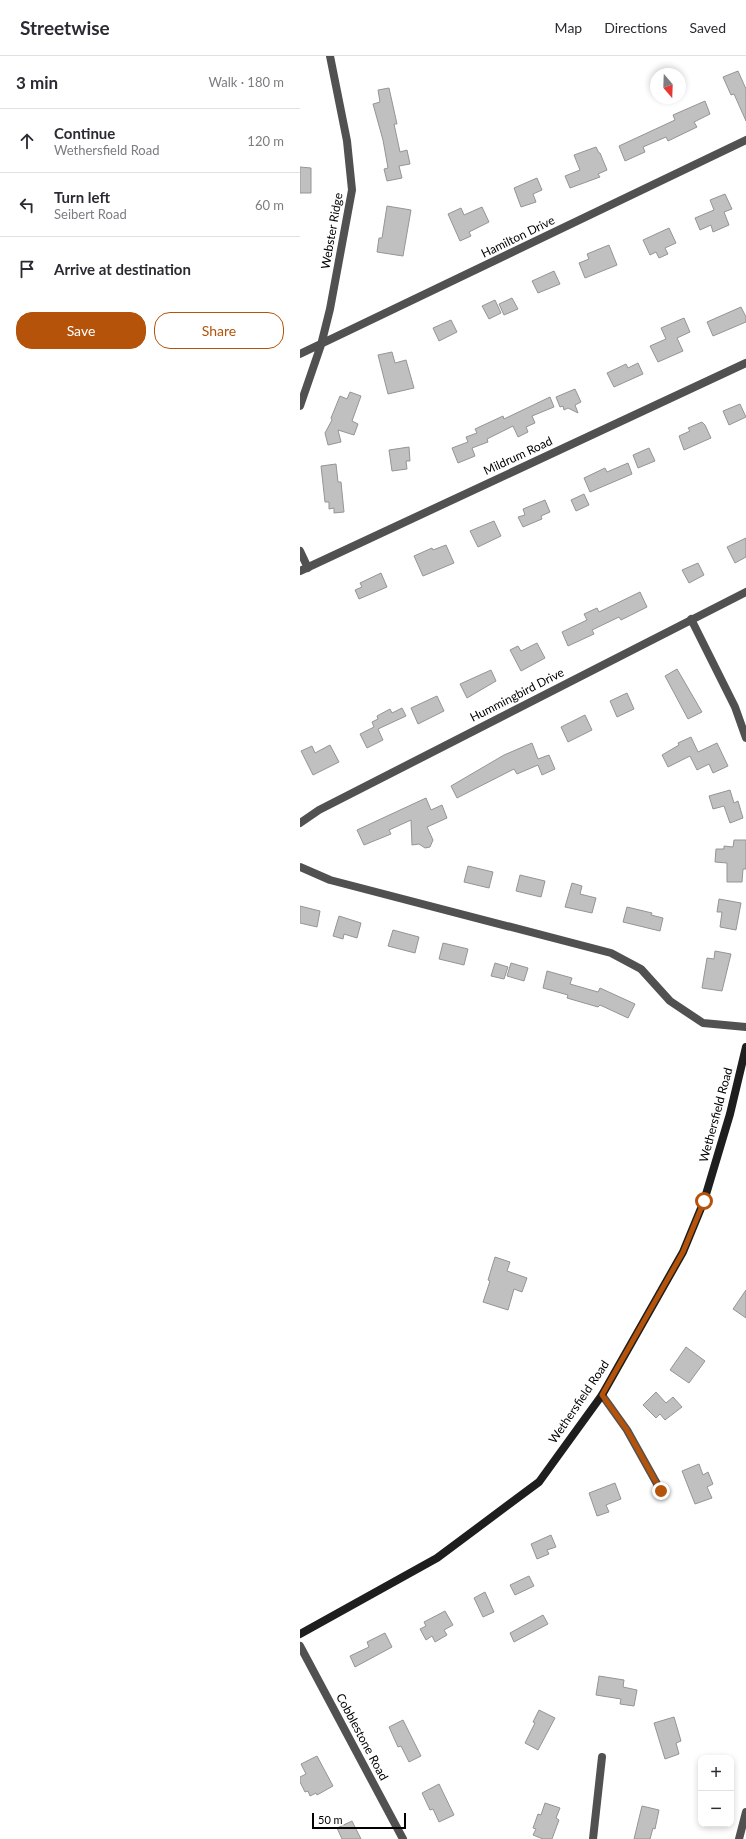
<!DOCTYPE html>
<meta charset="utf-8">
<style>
:root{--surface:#fff;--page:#f7f7f7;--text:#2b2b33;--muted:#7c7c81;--line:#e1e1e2;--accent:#b45309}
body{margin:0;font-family:Lato,sans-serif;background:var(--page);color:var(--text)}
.controls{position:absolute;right:12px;bottom:12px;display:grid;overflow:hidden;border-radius:8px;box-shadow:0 2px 6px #0003}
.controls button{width:36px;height:36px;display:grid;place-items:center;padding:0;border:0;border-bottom:1px solid var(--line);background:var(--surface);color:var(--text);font:20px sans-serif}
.compass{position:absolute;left:350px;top:12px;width:36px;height:36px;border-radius:50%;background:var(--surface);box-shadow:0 2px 6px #0003;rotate:161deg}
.scale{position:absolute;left:12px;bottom:10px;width:94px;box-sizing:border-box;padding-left:4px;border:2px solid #000;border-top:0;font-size:11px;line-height:14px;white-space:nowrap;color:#000;-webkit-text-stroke:3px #fff;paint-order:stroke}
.stop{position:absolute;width:12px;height:12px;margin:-9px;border:3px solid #b45309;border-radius:50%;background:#fff}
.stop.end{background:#b45309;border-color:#fff;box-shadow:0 1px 4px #0008}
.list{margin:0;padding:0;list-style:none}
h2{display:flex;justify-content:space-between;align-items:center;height:52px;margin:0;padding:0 16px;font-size:17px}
h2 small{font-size:13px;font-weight:400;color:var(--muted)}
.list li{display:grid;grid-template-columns:26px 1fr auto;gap:12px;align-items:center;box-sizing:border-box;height:64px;padding:0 16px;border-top:1px solid var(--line)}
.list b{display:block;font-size:15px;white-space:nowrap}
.list p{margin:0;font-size:13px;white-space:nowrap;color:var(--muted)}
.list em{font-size:13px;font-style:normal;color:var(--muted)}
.actions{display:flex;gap:8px;padding:12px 16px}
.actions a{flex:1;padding:9px 0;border:1px solid var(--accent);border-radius:16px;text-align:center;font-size:14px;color:var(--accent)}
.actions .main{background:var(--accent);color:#fff}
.icon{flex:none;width:22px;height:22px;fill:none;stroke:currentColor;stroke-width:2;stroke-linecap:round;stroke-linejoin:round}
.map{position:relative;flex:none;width:446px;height:1783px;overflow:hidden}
header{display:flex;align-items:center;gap:24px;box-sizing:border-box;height:56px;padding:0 20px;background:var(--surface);border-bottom:1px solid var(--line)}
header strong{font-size:19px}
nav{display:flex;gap:22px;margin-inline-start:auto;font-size:14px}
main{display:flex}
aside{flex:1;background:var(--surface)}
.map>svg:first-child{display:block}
.building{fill:#c0c0c0;stroke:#959595}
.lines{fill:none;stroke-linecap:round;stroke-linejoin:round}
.street{stroke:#515151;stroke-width:8}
.secondary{stroke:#1e1e1e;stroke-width:8}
.route{stroke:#b45309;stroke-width:5}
.labels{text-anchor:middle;stroke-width:3;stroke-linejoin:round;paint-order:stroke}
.street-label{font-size:12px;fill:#000;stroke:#fff}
</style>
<header>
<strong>Streetwise</strong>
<nav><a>Map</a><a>Directions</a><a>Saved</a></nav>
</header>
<main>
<aside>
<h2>3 min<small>Walk · 180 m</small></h2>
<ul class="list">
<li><svg class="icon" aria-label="ahead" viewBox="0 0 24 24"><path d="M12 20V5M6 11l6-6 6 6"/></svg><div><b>Continue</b><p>Wethersfield Road</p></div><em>120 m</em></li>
<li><svg class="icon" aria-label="left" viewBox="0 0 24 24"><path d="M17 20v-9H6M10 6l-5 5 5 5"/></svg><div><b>Turn left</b><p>Seibert Road</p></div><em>60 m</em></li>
<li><svg class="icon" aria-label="arrive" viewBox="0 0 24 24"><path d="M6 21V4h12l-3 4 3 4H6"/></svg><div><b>Arrive at destination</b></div></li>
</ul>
<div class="actions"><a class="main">Save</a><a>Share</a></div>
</aside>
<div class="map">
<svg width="446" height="1783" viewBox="0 0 446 1783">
<rect width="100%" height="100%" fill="#fff"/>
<path class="building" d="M438,15L446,33V65L434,38L431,39L423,21Z
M89,32L97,68H94L100,96L107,94L110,108L99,110L102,122L87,125L84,113L88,112L83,84L73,48L80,46L78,34Z
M405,45L410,58L394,66L397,71L368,85L366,81L343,91L345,96L325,105L319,90L375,64L373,59Z
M296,91L299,97H300L307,114L298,118L300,121L270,132L265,120L280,114L274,99Z
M0,111L11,112V137H0Z
M237,122L242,134L233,138L236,146L221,151L214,132Z
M425,138L432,153L424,156L429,169L413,176L411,169L400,174L395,162L414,154L410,144Z
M87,150L111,154L103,200L77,196L79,182H82Z
M182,151L189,166L169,176L171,180L160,185L148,158L161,152L164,159Z
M369,172L376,187L365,192L368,198L359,202L356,196L350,199L343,184Z
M309,189L317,209L285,222L279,207L289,203L287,198Z
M254,215L260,228L238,237L232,225Z
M212,242L218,253L204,259L199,248Z
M195,244L201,257L189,263L182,250Z
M441,251L446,261V266L413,280L407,266Z
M384,262L390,276L377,282L383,295L358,306L350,290L366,283L361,272Z
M151,264L157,276L139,285L133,272Z
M92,296L95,307L106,304L114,332L88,338L78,299Z
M338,307L343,318L314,331L307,317L326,308L328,312Z
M275,333L281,346L275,349L278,357L268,352L264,354L263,350L260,351L256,341Z
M50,336L61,340L52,365L58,368L54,379L38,374L41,386L28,389L25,377L32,364L31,362L40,340L47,343Z
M250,341L254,351L232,360L235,367L226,371L228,376L218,381L213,370L187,383L188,386L172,392L175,400L158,407L152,392L168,386L166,381L177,377L175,373L203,360L204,363Z
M440,348L446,361L429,369L423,355Z
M402,366L405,369L411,382L384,394L379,380L390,375L388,372Z
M109,391L110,405H106L107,413L92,415L89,394Z
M349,392L355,405L338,412L333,399Z
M328,407L332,418L290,436L284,422L305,412L307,416Z
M36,408L38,426H41L44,456L34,457V452L29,453V446H25L21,410Z
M284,438L289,449L276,455L271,444Z
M245,444L250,456L241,460L242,463L223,471L218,461L225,459L223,453Z
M194,465L201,480L178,491L170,475Z
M446,482V501L435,507L427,491Z
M146,489L154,507L123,520L114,500L132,492L133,494Z
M398,507L404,519L389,527L382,514Z
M81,517L87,531L59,543L55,534L62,531L60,527Z
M340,536L347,551L321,564L319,561L292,574L294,578L268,590L262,576L287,564L284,558L297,552L299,556Z
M237,587L245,602L221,615L210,594L218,590L221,595Z
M377,613L402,656L388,663L365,620Z
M191,614L196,625L167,642L160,628Z
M327,637L334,653L317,661L310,645Z
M137,640L144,655L118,668L111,652Z
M102,652L106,660L78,673L83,684L67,692L60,678L74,671L72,666L78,663L77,660L90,653L92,657Z
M285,659L292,674L268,686L261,671Z
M391,681L398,696L417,687L428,710L413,717L409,708L397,714L390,700L368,711L362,699L379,689L378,687Z
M232,687L238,703L249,699L255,713L242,719L238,709L217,718L214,713L157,742L151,730L204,699Z
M30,689L39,706L13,719L1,695L12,690L15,697Z
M430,734L434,747L438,745L443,762L430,767L424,750L413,753L409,740Z
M126,742L131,754L142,749L147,762L127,771L133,784L130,791L125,792L119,788L112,789L111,764L89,774L91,778L64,789L57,774Z
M434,784H446V813H443L442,826H427V807L415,806L416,793H424V790L433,791Z
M168,810L193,816L189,832L164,826Z
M220,819L245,825L241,841L216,835Z
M272,827L282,830L280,838L296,842L292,857L265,851Z
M419,843L441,847L436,874L420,871L422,856H417Z
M0,850L20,855L17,871L0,867Z
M327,851L352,857L351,859L363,862L360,875L323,866Z
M39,860L61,867L57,882L44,878L43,883L33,880Z
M93,874L119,881L115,897L88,890Z
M143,887L168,893L164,909L139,903Z
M415,895L431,898L422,935L402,932L407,902L414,903Z
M195,907L208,911L204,923L191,920Z
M211,907L228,912L224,925L207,920Z
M247,915L272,922L270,928L298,936L300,932L335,948L328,962L300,949L298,951L267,942L268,939L243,932Z
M195,1201L210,1206L207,1215L227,1222L222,1236L214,1233L208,1254L183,1246L190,1225L188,1224Z
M446,1234V1262L433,1253Z
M386,1291L405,1305L389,1327L370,1314Z
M356,1336L366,1347L373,1341L382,1351L365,1364L360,1358L356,1362L343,1349Z
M399,1408L403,1419L408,1416L413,1428L407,1431L412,1442L395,1448L382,1415Z
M315,1427L321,1443L306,1449L309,1456L297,1460L289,1437Z
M251,1479L256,1491L247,1494L249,1498L237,1503L231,1488Z
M229,1520L234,1530L215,1539L210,1529Z
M185,1536L194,1556L183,1561L174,1542Z
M145,1555L153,1569L144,1574L147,1579L135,1586L132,1580L126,1584L120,1573L126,1570L124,1566Z
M243,1559L248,1568L214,1586L210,1577Z
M85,1577L92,1591L55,1611L50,1600L69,1591L67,1586Z
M299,1620L324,1624L323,1631L337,1634L334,1650L320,1648L321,1643L296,1639Z
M239,1654L255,1662L238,1694L225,1687L235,1667L233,1666Z
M374,1661L381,1685L376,1687L379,1698L365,1703L354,1667Z
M103,1664L121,1700L109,1706L101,1690L98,1691L89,1671Z
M17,1700L33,1730L17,1739L16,1737L10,1740L8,1735L5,1736L0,1726V1721L6,1718L1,1708Z
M139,1728L154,1759L139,1766L133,1753L130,1754L122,1737Z
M245,1747L260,1752L256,1762L259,1764L252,1783H243L233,1779L236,1773L233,1772L238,1758L241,1759Z
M342,1750L359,1754L355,1773L353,1772L350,1783H334Z
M52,1765L61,1783H42L37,1772Z"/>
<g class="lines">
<path class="street" d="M0,298L446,84
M0,350L21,289L30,253L52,134L47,85L30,0
M0,495L8,512
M0,515L446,307
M391,563L435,651L446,682
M0,767L19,754L446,536
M0,811L30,824L311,897L341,913L370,945L403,967L446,971
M302,1339L327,1374L361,1435
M0,1590L103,1783
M293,1783L302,1701
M439,1783L446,1756"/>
<path class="secondary" d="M0,1578L137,1502L239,1426L302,1339L383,1196L404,1145L430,1058L446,991"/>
</g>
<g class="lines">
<path class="route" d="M361,1435L327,1374L302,1339L383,1196L404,1145"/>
</g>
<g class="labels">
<g class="street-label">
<text transform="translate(32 175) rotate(-80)" y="4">Webster Ridge</text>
<text transform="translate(218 181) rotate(-26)" y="4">Hamilton Drive</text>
<text transform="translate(218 400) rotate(-25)" y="4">Mildrum Road</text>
<text transform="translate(217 639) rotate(-27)" y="4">Hummingbird Drive</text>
<text transform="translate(416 1059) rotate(-75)" y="4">Wethersfield Road</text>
<text transform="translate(279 1346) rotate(-56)" y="4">Wethersfield Road</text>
<text transform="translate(62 1681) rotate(62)" y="4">Cobblestone Road</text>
</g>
</g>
</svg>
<div class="controls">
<button>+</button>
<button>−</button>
</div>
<svg class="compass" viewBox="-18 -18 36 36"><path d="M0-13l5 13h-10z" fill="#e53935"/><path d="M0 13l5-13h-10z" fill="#7c7c81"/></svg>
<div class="scale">50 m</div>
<div class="stop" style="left:404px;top:1145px"></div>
<div class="stop end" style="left:361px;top:1435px"></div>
</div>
</main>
